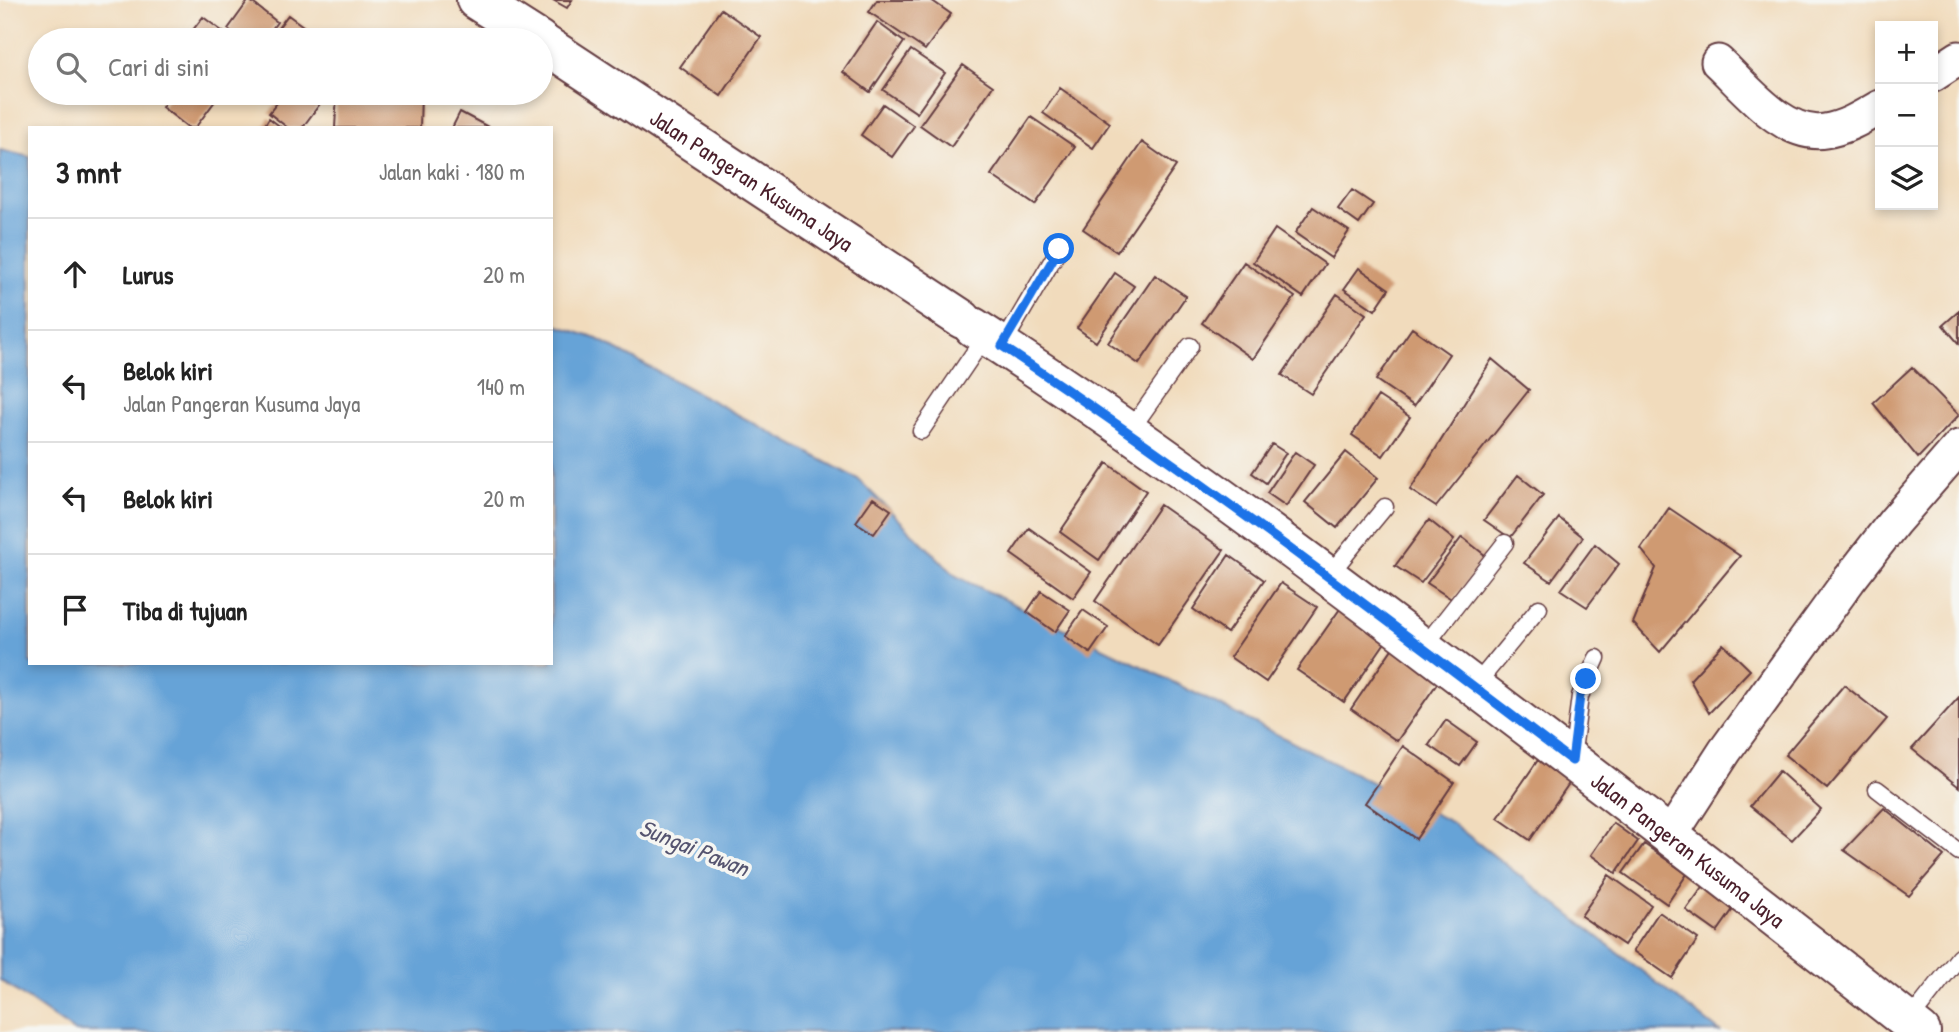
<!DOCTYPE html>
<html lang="id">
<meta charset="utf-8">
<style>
:root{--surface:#fff;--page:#f2f2f2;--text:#222;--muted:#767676;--line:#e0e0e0}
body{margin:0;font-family:"Patrick Hand",sans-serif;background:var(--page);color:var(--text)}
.controls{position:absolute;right:21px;top:21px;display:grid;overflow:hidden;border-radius:0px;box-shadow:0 4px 10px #0003}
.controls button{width:63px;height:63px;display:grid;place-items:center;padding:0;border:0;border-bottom:2px solid var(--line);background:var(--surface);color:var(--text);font:35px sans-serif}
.stop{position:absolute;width:21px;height:21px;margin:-16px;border:5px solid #1a73e8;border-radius:50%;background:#fff}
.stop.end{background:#1a73e8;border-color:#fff;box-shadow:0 2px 7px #0008}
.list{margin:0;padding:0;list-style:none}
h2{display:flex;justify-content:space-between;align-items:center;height:91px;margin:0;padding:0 28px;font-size:30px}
h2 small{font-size:23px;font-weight:400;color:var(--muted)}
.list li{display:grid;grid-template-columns:46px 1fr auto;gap:21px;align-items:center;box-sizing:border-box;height:112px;padding:0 28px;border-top:2px solid var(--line)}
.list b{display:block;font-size:26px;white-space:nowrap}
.list p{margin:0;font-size:23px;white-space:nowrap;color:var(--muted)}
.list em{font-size:23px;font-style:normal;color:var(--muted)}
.icon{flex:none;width:38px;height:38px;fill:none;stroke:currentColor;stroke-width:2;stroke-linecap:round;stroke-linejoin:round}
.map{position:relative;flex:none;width:1959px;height:1032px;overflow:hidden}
.search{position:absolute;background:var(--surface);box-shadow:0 4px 10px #0003;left:28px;top:28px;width:525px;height:77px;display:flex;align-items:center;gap:18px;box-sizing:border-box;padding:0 24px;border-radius:38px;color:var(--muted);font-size:26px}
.panel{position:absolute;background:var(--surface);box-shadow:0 4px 10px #0003;left:28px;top:126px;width:525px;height:539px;border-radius:0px}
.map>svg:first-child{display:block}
.water{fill:#66a3d7;stroke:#586181;stroke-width:2}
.building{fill:#cf9a72}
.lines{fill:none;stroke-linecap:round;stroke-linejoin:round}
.lane-casing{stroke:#633b41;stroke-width:19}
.street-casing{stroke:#633b41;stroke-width:37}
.secondary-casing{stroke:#633b41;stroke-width:42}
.lane{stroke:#fff;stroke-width:16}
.street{stroke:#fff;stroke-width:33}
.secondary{stroke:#fff;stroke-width:38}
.route{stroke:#1a73e8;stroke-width:9}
.labels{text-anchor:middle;stroke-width:7;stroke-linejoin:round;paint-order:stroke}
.street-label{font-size:23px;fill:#4a1f2b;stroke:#f6f6f2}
.water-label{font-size:24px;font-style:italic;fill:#555470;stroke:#f6f6f2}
</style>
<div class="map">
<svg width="1959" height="1032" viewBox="0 0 1959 1032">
<rect width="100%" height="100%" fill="#f6f6f2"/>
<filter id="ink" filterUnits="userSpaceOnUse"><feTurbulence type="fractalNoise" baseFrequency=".0143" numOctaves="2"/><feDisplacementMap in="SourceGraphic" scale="14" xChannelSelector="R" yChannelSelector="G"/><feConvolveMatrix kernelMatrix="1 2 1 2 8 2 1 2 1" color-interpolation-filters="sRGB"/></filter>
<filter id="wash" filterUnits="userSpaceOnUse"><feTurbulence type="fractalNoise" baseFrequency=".00686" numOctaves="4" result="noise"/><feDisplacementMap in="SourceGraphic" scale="28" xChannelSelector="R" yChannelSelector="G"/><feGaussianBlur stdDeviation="1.57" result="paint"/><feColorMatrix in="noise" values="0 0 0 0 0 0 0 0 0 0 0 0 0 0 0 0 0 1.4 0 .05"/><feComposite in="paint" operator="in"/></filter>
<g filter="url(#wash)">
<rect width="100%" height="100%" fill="#f1dbbc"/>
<path class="water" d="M0,150L30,157V663H551V323L597,339L858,479L956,576L1139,665L1451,822L1720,1032H75L0,980Z"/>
<g id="blocks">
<path class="building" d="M249,0L277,22L264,40H244L228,29Z
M553,0H572L567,8Z
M877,0H931L951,14L925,50L869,12Z
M721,9L761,37L721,96L680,67Z
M288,15L318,37L316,40H269Z
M203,17L234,40H195L189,35Z
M877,22L904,42L870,92L843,72Z
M911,50L945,73L917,113L883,90Z
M963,65L993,86L951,147L920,125Z
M1060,88L1110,123L1093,148L1043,113Z
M172,93H221L195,128H189L162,107Z
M285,93H320L325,97L302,128H288L269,113Z
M337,93H421L420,128H335Z
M883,104L914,126L892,157L861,135Z
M460,112L490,128H452Z
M1031,117L1075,147L1035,205L991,175Z
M269,118L282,128H263Z
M1142,142L1176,166L1117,252L1083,229Z
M1352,190L1373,204L1359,224L1338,209Z
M1313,207L1349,231L1331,258L1295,233Z
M1275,229L1325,264L1303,297L1253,262Z
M1244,262L1295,297L1253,359L1202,323Z
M1359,268L1389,289L1375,310L1344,289Z
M1115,273L1134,286L1096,342L1077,328Z
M1155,275L1186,296L1139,364L1108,343Z
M1337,294L1366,314L1311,394L1282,375Z
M1959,311V344L1943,325Z
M1412,328L1449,354L1414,406L1376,380Z
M1492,359L1529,390L1436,507L1410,490Z
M1912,367L1959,415L1918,458L1873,403Z
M1378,396L1410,417L1383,456L1352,435Z
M1272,444L1286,453L1266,483L1252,473Z
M1295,452L1314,465L1286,506L1267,493Z
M1346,452L1378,478L1337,528L1305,502Z
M1107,463L1146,491L1099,560L1060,532Z
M1518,475L1543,495L1510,538L1484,520Z
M873,498L891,510L874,534L856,522Z
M1160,505L1224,550L1158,645L1095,601Z
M1669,508L1740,556L1660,652L1633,623L1656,568L1641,549Z
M1559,518L1583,537L1551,581L1524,563Z
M1429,520L1454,540L1421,583L1395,566Z
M1029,528L1091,572L1073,598L1011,554Z
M1462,537L1486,556L1453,600L1427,583Z
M1595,544L1619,564L1587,607L1561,590Z
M1229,555L1264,580L1227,633L1193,609Z
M1281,583L1317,607L1266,682L1230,657Z
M1041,591L1070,610L1055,632L1027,612Z
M1340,609L1386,641L1344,702L1297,670Z
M1083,610L1108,627L1090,653L1065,636Z
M1396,643L1443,675L1397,741L1351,709Z
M1723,644L1750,670L1709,713L1690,680Z
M1844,685L1887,719L1827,789L1785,755Z
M1959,697V787L1912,749Z
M1446,720L1477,742L1460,766L1429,745Z
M1403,746L1454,782L1416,839L1365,803Z
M1538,760L1570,782L1530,840L1498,818Z
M1779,771L1821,809L1792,840L1750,806Z
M1884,808L1944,856L1909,896L1844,850Z
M1613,823L1638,841L1616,873L1591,855Z
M1644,844L1687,874L1667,904L1623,873Z
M1609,875L1651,905L1624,945L1581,916Z
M1705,884L1736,905L1717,932L1686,910Z
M1659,912L1698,939L1672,978L1633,951Z"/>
</g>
</g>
<g filter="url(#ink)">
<use href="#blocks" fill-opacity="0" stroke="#633b41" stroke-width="2"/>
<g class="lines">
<defs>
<path id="lane" d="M1002,346L1059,249
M921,431L986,335
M1129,432L1190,346
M1328,576L1385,507
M1423,648L1505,543
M1474,687L1539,608
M1572,759L1580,696L1597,658
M1877,789L1959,852
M1908,1022L1959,957"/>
<path id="street" d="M1718,62C1745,87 1784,138 1825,131C1845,128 1863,117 1880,107
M1933,75L1959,58
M1670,836L1725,751L1849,580L1894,522L1959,447"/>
<g id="secondary">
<path d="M476,0L539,40"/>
<path id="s1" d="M541,42L962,319"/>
<path id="s2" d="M973,327C1135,431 1289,546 1442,662C1603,784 1763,907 1921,1032"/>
</g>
</defs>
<use href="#lane" class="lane-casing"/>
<use href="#street" class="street-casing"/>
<use href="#secondary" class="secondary-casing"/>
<use href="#lane" class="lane"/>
<use href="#street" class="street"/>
<use href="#secondary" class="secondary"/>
</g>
</g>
<g class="lines" filter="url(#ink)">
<path class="route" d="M1059,249L1002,346C1198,476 1385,619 1572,761L1580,696L1586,679"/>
</g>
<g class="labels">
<g class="street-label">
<text dy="8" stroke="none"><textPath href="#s1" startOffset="252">Jalan Pangeran Kusuma Jaya</textPath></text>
<text dy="8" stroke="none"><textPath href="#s2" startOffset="886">Jalan Pangeran Kusuma Jaya</textPath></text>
</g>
<g class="water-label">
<text transform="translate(694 848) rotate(22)" y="8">Sungai Pawan</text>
</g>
</g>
</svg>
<div class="controls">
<button>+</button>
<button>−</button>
<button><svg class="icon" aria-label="layers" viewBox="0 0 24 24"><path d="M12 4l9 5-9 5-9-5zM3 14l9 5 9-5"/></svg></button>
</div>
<div class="stop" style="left:1059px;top:249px"></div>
<div class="stop end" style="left:1586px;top:679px"></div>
<div class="search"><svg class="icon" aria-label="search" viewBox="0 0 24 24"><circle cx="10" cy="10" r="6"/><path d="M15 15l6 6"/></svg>Cari di sini</div>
<section class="panel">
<h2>3 mnt<small>Jalan kaki · 180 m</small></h2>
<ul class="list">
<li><svg class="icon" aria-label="ahead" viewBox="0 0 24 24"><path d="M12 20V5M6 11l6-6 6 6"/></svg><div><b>Lurus</b></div><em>20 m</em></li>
<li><svg class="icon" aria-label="left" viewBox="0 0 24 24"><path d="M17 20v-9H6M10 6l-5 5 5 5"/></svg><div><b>Belok kiri</b><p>Jalan Pangeran Kusuma Jaya</p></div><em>140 m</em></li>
<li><svg class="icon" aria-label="left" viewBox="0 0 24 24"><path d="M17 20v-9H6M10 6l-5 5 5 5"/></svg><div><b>Belok kiri</b></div><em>20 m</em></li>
<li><svg class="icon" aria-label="arrive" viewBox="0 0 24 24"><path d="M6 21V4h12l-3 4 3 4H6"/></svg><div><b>Tiba di tujuan</b></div></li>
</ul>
</section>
</div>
